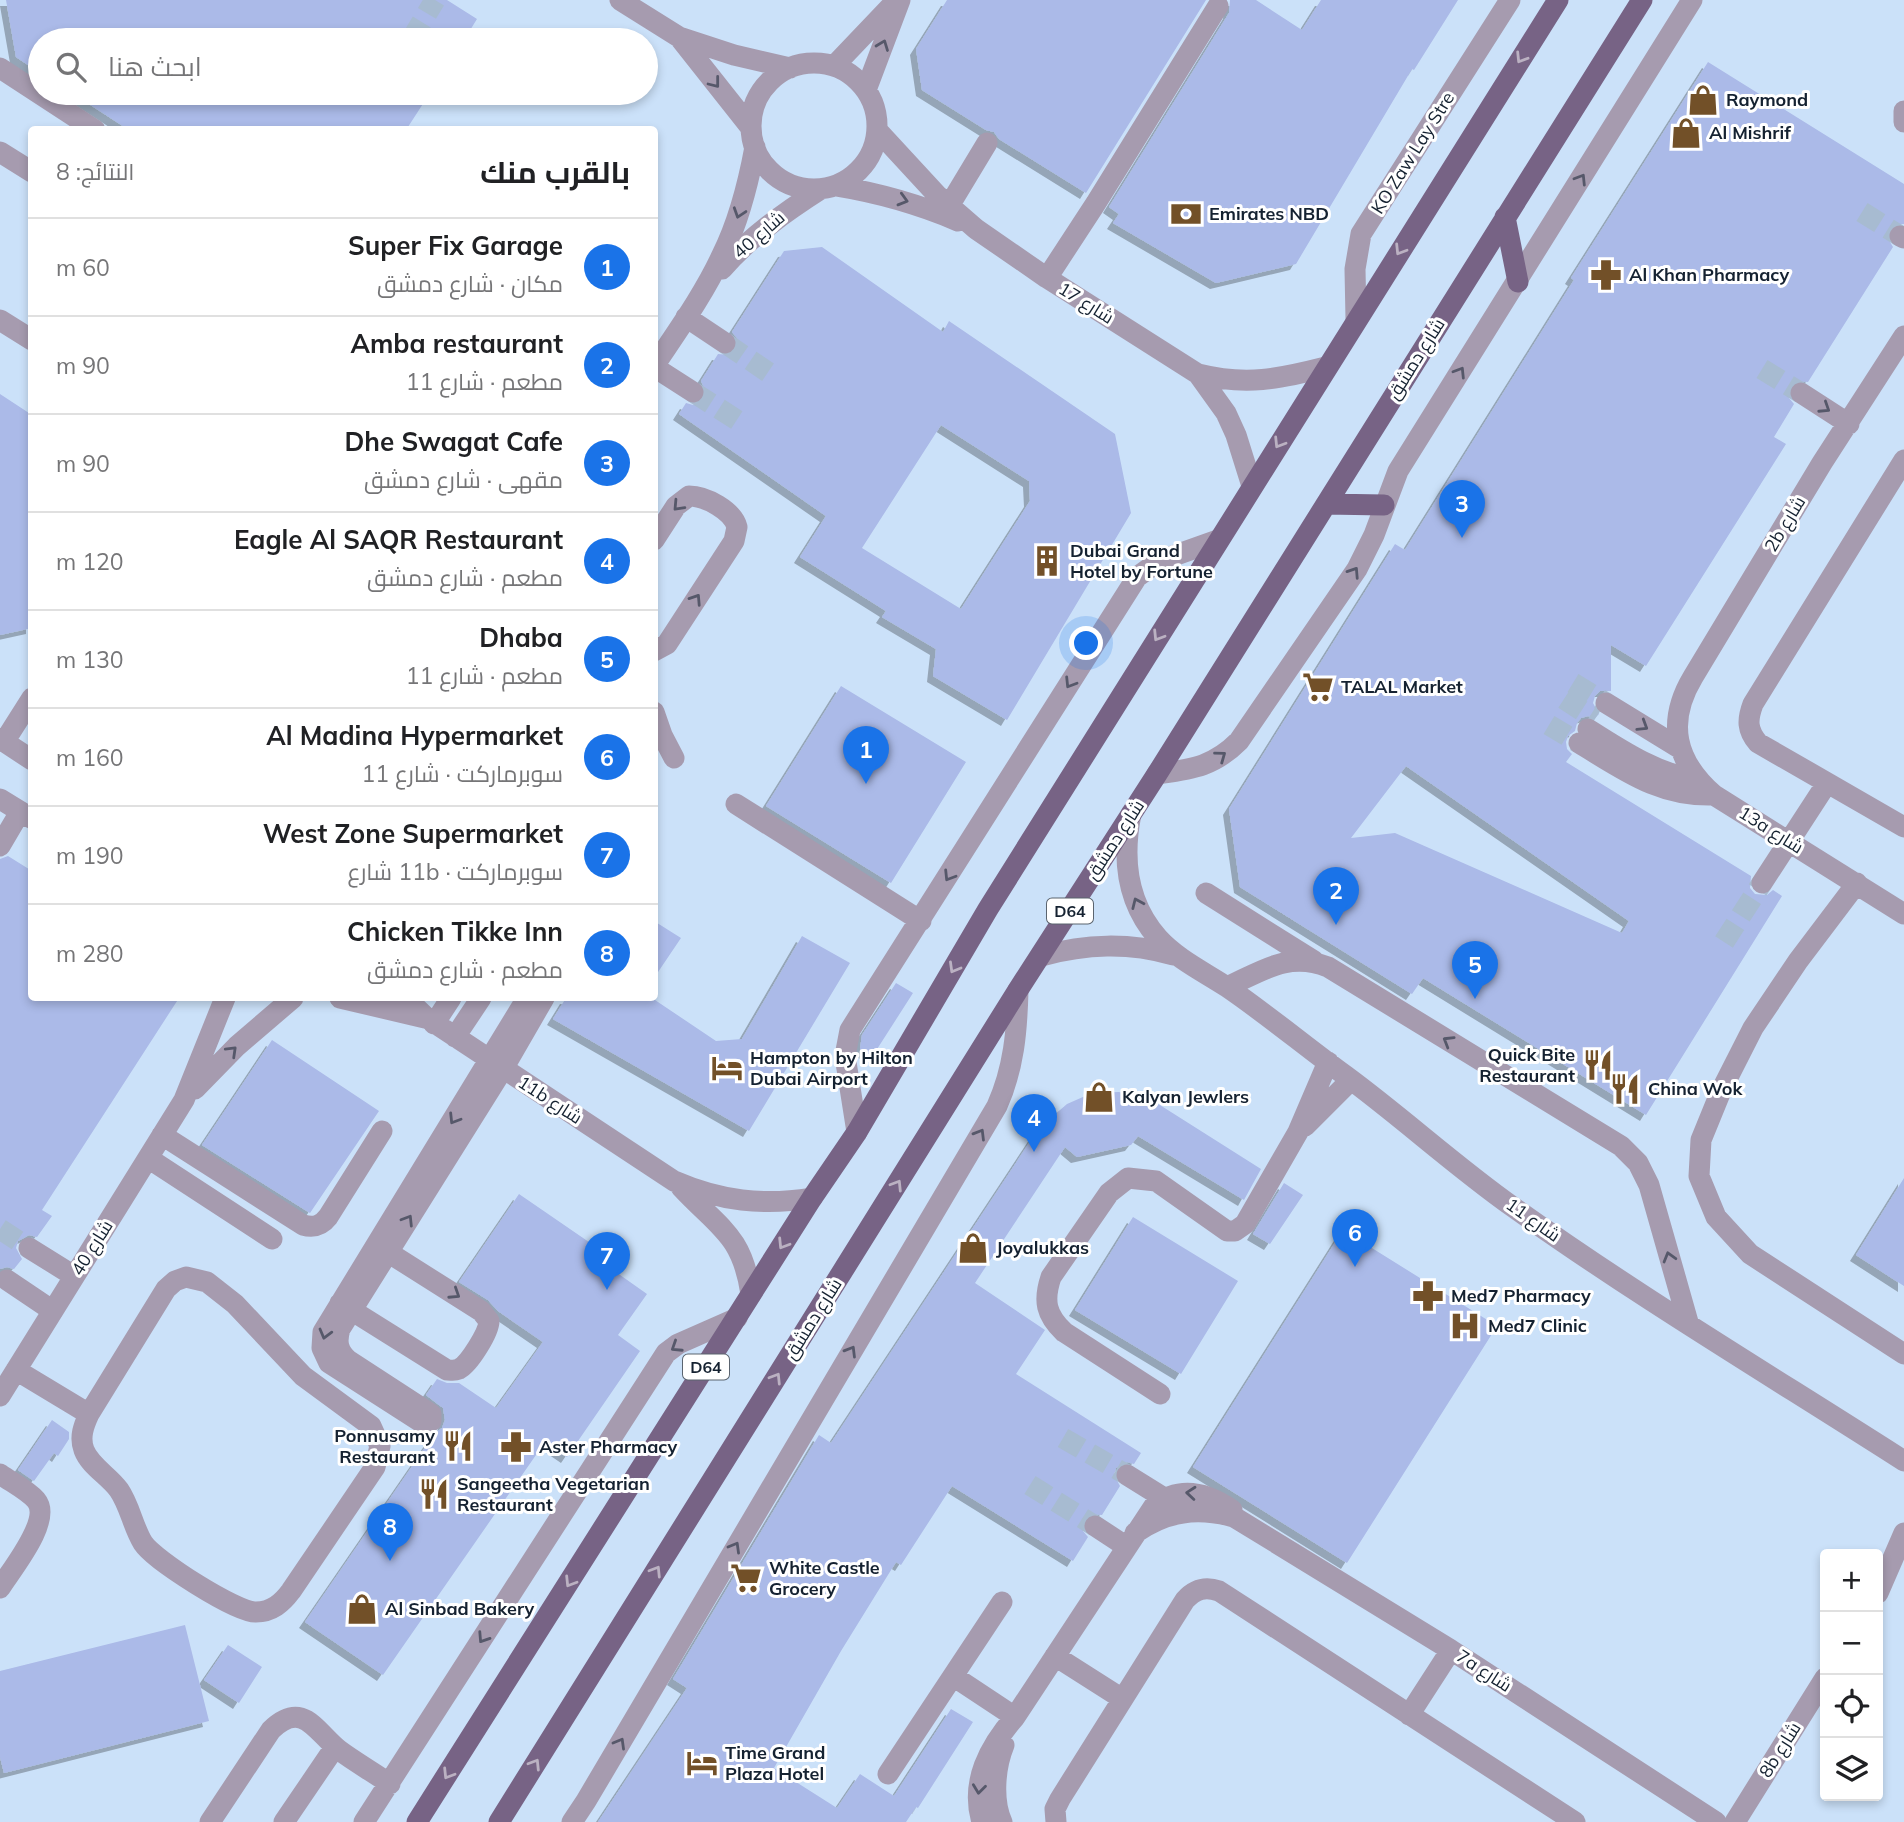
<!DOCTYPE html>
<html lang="ar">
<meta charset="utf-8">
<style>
:root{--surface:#fff;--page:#f2f2f2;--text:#202124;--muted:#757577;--line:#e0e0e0;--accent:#1a73e8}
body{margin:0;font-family:Mulish,Cairo,sans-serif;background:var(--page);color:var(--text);direction:rtl}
.controls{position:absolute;right:21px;bottom:21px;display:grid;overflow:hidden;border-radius:7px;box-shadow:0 4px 10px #0003}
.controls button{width:63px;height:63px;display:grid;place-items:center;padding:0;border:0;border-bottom:2px solid var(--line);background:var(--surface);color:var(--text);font:35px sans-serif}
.you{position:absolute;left:1087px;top:644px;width:24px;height:24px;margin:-18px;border:5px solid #fff;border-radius:50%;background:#1a73e8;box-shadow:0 0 0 10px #1a73e833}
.badge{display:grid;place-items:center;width:46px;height:46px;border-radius:50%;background:var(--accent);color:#fff;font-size:23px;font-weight:700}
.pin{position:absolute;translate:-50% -58px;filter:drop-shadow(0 2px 4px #0008)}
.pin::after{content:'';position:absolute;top:37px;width:24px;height:21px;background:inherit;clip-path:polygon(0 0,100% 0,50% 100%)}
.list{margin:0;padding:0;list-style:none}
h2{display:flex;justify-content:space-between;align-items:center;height:91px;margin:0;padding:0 28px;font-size:30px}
h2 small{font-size:23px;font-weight:400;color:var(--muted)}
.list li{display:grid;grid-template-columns:46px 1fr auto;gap:21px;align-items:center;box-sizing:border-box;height:98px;padding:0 28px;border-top:2px solid var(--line)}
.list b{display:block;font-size:26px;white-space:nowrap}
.list p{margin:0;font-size:23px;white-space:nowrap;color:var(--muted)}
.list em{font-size:23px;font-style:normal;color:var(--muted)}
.icon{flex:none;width:38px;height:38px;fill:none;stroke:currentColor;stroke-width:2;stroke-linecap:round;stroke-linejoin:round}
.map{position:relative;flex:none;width:1904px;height:1822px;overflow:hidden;direction:ltr}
.search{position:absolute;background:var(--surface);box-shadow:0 4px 10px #0003;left:28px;top:28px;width:630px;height:77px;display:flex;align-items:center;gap:18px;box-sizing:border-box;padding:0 24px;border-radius:38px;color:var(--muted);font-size:26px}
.panel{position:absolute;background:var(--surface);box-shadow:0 4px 10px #0003;left:28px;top:126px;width:630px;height:875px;border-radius:7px;direction:rtl}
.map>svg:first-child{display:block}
.building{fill:#abbae8;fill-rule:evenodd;filter:url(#shadow)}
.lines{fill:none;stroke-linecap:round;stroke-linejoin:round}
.minor-tunnel{stroke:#a7bbd1;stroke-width:21;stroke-dasharray:21 10;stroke-linecap:butt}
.minor{stroke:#a69baf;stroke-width:21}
.major{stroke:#776385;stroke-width:21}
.oneway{stroke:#56586a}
.oneway2{stroke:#bbb1c2}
.labels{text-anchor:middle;stroke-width:6;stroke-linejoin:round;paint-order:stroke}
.shield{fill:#fff;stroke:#5b646f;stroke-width:2}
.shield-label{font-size:16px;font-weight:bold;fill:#152231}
.poi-label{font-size:18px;font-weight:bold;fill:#152231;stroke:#fff;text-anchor:start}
.street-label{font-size:18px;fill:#152231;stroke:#fff}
</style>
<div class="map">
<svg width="1904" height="1822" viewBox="0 0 1904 1822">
<defs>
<filter id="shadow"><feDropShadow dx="-6" dy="6" stdDeviation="0" flood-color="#0004"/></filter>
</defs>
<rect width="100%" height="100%" fill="#cbe1f9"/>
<path class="building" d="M6,0H447L477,19L464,40H40V73L16,57Z
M947,0H1206L1086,193L999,139L994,132L986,130L922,90L916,49Z
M1230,0H1256L1302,30L1321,0H1458L1414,70L1412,69L1296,264L1216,283L1113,223L1119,214L1109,207L1229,13Z
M1708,62L1904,184V224L1893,225L1889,230L1887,237L1893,247L1808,382L1796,381L1790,387L1789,398L1794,404L1774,437L1786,444L1646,666L1611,645V691H1600L1595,696L1593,703L1599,714L1595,718L1588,716L1581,718L1577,723L1575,731L1568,736L1566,742L1567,749L1572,754L1566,762L1751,876L1750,888L1755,894L1767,895L1773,890L1782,896L1646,1115L1423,978L1412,994L1240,887L1229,809L1395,544L1405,550L1574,280L1571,278ZM1406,766L1629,921L1622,933L1395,833L1351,838Z
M72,93H430L406,130H129Z
M822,247L943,332L949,321L1115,434L1131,513L1007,720L933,676L936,649L882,617L886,611L800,557L826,516L679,414L686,403L693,405L704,400L706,392L701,381L718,354L730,355L736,350L737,338L732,332L784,251ZM941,425L1029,481L1030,501L961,609L862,548Z
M0,394L32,415V628L0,635Z
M841,686L966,762L891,883L766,806Z
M8,856L32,871V998H179L42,1210L52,1216L37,1237L29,1235L18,1241L16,1248L22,1259L14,1269L7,1267L0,1269V859Z
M654,921L681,938L654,978Z
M802,936L850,963L749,1131L553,1019L566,998H652L716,1041L742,1039Z
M896,983L913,993L872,1057L860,1049L862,1035Z
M272,1040L379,1111L310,1213L202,1145Z
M1119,1092L1152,1100L1261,1169L1244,1200L1138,1136L1131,1145L1077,1157L1065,1147L975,1283L1045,1330L1016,1374L1141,1453L1134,1464L1127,1462L1116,1468L1114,1475L1120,1486L1102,1515L1090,1514L1084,1519L1083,1531L1088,1537L1073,1561L952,1486L901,1565L896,1562L841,1651L774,1768L837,1808L860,1774L894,1796L951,1709L973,1722L918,1808L916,1807L906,1822H598L687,1688L673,1679L819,1435L831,1443L1039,1128L1067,1104L1092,1093Z
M1904,1178V1286L1856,1255Z
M1284,1183L1303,1195L1270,1244L1253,1234Z
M519,1194L618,1262L613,1270L647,1294L618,1335L640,1351L567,1457L545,1442L383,1675L305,1622L435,1433L442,1428L445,1420L443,1408L426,1395L437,1379L447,1383H459L496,1408L543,1342L498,1311L488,1300L459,1282Z
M1133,1217L1238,1281L1181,1374L1075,1310Z
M1343,1230L1497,1326L1347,1563L1193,1467Z
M52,1420L69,1432V1439L58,1456L54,1453L34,1481L18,1470Z
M185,1625L209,1721L4,1773L0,1757V1671Z
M228,1645L262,1667L239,1703L204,1680Z"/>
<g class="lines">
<path class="minor-tunnel" d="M411,40L435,0
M1862,212L1900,236
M725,343L775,377
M1762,369L1801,393
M693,392L743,424
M1573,683L1606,703
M1564,699L1595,719
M1549,725L1579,743
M1724,942L1762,883
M0,1229L29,1248
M1063,1438L1127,1475
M1030,1485L1095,1526"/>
<path class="minor" d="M620,0L679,37L734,55L790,68
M679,37L751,128
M751 126a63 63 0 1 1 126 0a63 63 0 1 1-126 0Z
M834,66L895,2
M0,68L95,130
M866,90L900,0
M1904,111V122
M878,131L938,196L976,229L1047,278L1198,374L1226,413L1236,435L1252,486
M0,152L32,172
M836,186C879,193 918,204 958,221
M949,206L987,143
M1900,236L1904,238
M722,269C750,237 785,212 821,189
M1047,278L1096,203L1218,6
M686,317L725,343
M1356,319L1355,269L1361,234L1510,0
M0,320L32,340
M1904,336L1822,463L1693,677C1666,722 1675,761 1714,795L1904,914
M654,366C678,330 704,294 722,255C739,221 748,185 755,147
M654,367L693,392
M1198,374C1246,386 1279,379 1326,367
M1801,393L1849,424
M1904,460L1753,704C1747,720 1747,730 1758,743L1904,827
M654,540L676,506L689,496C706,496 733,511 737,527L734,541L667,644L654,651
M1606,703L1681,749
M654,712L662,735L674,758
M1588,729C1624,752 1656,773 1699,781
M0,739L32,760
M4,742L32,698
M1579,743C1624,770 1659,797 1714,795
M1157,774C1192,769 1213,767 1239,741L1357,569L1374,535L1398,471L1692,0
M0,799L31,818
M736,804L921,921
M1131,814C1122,859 1127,903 1158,938C1177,959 1204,972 1227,987C1268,1015 1306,1047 1346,1076C1403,1118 1455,1166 1513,1207C1639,1297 1773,1377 1904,1461
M0,846L20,812
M1762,883L1827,783
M1857,883L1798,961L1753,1028L1721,1091L1701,1140L1699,1176L1716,1217L1750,1254L1904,1354
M1206,893L1314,961
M1041,956C1086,944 1128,942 1173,955
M1227,987C1262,971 1289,951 1328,967L1621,1146L1638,1163L1649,1185L1688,1322
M340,998L425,1018
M406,998L427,1018L674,1181C720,1201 763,1206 812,1198
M527,998L323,1332L322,1348L329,1363L424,1424L431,1421V1414L348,1360C338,1351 336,1342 340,1329L503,1069L544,998
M434,1024L451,998
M455,1037L481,998
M195,1089L237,1046L293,998
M1305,1126L1351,1080
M857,1132L845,1056L850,1030L1137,577L1159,561L1218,540
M162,1135L303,1225C314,1228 321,1226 328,1217L382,1131
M148,1158L272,1239
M681,1187C719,1228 742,1234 751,1294
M29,1248L74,1276
M186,1277L207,1282L235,1304L303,1376L371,1426L380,1446L375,1467L291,1591C282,1603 272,1612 256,1612C237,1613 154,1560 143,1543C133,1527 130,1506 119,1490C109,1476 90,1466 84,1450C79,1437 84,1425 89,1414L166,1289L175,1281Z
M7,1280L53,1311
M340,1303L447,1370C453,1370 454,1371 459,1369C469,1364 489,1332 489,1321L481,1311L378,1246
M16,1370L89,1414
M1160,1394L1064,1332C1046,1315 1043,1301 1051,1277L1109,1193L1128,1178L1156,1181L1227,1231H1235L1245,1224L1298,1132L1328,1062
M0,1396L184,1100L225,998
M0,1474C11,1482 27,1490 36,1500C53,1520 11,1570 0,1588
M1127,1475L1164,1498
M1095,1526L1127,1547
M1135,1533C1167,1511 1197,1507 1234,1517L1451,1650L1716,1822
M1878,1593L1904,1533
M1055,1656L1121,1698
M953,1676L1015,1717
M1409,1715L1451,1650
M888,1774L1002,1602
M210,1822L271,1730C303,1699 316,1732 339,1750C355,1762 373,1772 390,1784
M284,1822L335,1747
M364,1822L666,1353L678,1344L737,1318
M572,1822L586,1801L997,1106C1014,1068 1017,1031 1018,990
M982,1822C970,1782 989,1747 1015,1717L1154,1506C1180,1485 1206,1492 1232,1510
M1002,1822C992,1800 995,1767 1004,1745
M1056,1822L1055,1809L1060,1799L1185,1600C1195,1589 1205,1586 1219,1591L1575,1822
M1735,1822L1825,1678"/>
<path class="major" d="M1505,217L1518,282
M1326,504L1384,505
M417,1822L812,1198L857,1132L988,909L1558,0
M499,1822L1018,990L1157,774L1642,0"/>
</g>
<defs><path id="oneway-chevron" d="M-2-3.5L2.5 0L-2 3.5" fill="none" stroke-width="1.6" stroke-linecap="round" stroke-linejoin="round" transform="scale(1.75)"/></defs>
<g class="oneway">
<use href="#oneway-chevron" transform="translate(883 45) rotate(-69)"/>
<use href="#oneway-chevron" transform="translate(715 83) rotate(52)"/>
<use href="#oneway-chevron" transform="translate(1581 179) rotate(-58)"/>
<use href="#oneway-chevron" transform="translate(903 200) rotate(16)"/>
<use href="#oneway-chevron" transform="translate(739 213) rotate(108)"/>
<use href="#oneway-chevron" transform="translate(1460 372) rotate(-58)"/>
<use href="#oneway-chevron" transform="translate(1825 408) rotate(33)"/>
<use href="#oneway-chevron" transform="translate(678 506) rotate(133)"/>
<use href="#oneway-chevron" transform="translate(1354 572) rotate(-57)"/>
<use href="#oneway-chevron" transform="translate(696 599) rotate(-57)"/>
<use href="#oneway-chevron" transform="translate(1070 683) rotate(122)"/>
<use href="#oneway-chevron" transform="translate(1643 726) rotate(32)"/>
<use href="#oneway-chevron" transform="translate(1221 756) rotate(-36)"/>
<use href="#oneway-chevron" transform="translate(949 876) rotate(122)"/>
<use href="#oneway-chevron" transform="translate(1137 903) rotate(-114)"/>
<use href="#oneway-chevron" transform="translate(1448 1041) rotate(-149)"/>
<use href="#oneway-chevron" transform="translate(232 1051) rotate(-44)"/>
<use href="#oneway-chevron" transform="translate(454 1119) rotate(122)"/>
<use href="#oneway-chevron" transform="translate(980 1134) rotate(-59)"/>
<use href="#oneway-chevron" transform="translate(408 1220) rotate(-58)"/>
<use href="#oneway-chevron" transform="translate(1669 1257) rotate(-106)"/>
<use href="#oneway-chevron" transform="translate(455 1294) rotate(33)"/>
<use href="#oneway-chevron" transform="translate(325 1334) rotate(105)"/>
<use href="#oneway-chevron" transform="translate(676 1347) rotate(147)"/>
<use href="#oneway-chevron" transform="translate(851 1351) rotate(-59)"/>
<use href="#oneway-chevron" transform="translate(1191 1493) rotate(-175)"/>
<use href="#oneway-chevron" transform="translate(735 1547) rotate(-60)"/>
<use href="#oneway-chevron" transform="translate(483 1638) rotate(123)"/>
<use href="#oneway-chevron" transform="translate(620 1743) rotate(-60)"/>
<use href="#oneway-chevron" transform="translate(979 1789) rotate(97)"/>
</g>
<g class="oneway2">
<use href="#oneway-chevron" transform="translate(1521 58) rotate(122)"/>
<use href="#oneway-chevron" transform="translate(1400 250) rotate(122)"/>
<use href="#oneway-chevron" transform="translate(1279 443) rotate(122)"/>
<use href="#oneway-chevron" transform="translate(1158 636) rotate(122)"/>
<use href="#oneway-chevron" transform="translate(954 968) rotate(120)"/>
<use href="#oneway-chevron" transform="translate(897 1185) rotate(-58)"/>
<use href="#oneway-chevron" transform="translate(783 1244) rotate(122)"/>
<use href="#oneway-chevron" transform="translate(776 1378) rotate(-58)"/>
<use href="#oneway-chevron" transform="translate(656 1571) rotate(-58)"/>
<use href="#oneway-chevron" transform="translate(570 1582) rotate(122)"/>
<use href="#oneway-chevron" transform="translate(535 1764) rotate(-58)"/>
<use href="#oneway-chevron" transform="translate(448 1774) rotate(122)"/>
</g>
<defs>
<symbol id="shop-bare" viewBox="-9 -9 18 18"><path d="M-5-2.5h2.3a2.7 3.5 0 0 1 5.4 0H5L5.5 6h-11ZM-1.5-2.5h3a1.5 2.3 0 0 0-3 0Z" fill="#725028" stroke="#fff" stroke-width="2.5" paint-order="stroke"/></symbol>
<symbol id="bank-bare" viewBox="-9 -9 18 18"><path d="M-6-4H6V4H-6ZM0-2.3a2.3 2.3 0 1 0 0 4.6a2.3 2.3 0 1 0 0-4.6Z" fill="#725028" stroke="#fff" stroke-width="2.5" paint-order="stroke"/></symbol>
<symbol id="pharmacy-bare" viewBox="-9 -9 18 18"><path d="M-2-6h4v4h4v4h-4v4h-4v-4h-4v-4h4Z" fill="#725028" stroke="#fff" stroke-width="2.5" paint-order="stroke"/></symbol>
<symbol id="building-bare" viewBox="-9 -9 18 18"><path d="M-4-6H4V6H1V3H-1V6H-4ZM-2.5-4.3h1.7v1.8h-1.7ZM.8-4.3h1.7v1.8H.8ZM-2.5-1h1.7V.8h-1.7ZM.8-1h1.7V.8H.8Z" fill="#725028" stroke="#fff" stroke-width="2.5" paint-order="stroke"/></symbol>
<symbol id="supermarket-bare" viewBox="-9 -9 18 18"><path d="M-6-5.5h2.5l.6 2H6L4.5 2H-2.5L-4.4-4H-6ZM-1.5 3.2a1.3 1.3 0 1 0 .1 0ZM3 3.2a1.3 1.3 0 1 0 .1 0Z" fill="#725028" stroke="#fff" stroke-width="2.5" paint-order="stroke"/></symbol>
<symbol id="restaurant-bare" viewBox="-9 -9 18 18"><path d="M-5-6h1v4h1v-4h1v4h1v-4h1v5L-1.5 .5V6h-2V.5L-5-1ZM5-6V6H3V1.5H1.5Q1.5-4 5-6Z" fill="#725028" stroke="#fff" stroke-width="2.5" paint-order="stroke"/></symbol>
<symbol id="hotel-bare" viewBox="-9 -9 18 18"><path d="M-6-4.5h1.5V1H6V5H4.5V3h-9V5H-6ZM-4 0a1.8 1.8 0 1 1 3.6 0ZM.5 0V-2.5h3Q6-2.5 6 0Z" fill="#725028" stroke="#fff" stroke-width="2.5" paint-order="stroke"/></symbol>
<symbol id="hospital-bare" viewBox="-9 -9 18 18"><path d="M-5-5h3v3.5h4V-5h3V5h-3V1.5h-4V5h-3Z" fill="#725028" stroke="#fff" stroke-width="2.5" paint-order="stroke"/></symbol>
</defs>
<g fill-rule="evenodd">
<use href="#shop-bare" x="1681" y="78" width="44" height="44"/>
<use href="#shop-bare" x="1664" y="111" width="44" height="44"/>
<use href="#bank-bare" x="1164" y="192" width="44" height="44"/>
<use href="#pharmacy-bare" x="1584" y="253" width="44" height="44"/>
<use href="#building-bare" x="1025" y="539" width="44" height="44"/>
<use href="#supermarket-bare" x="1296" y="665" width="44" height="44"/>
<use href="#restaurant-bare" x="1576" y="1043" width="44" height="44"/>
<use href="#hotel-bare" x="705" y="1046" width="44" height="44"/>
<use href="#restaurant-bare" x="1603" y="1067" width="44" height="44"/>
<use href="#shop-bare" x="1077" y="1075" width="44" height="44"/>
<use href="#shop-bare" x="951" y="1226" width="44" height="44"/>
<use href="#pharmacy-bare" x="1406" y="1274" width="44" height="44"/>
<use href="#hospital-bare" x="1443" y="1304" width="44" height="44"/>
<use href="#restaurant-bare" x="436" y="1424" width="44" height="44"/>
<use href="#pharmacy-bare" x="494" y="1425" width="44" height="44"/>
<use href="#restaurant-bare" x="412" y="1472" width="44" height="44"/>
<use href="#supermarket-bare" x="724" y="1556" width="44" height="44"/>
<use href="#shop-bare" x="340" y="1587" width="44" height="44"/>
<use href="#hotel-bare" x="680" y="1741" width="44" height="44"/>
</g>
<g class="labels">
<g class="shield">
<rect x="1047" y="898.5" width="46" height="25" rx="5"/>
<rect x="683" y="1354.5" width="46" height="25" rx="5"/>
</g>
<g class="shield-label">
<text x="1070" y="917">D64</text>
<text x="706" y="1373">D64</text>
</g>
<g class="poi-label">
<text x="1726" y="106">Raymond</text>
<text x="1709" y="139">Al Mishrif</text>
<text x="1209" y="220">Emirates NBD</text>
<text x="1629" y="281">Al Khan Pharmacy</text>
<text x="1070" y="557">Dubai Grand<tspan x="1070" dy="21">Hotel by Fortune</tspan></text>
<text x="1341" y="693">TALAL Market</text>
<text x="1575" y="1061" text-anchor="end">Quick Bite<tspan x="1575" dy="21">Restaurant</tspan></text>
<text x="750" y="1064">Hampton by Hilton<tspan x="750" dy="21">Dubai Airport</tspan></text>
<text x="1648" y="1095">China Wok</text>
<text x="1122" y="1103">Kalyan Jewlers</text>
<text x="996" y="1254">Joyalukkas</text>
<text x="1451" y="1302">Med7 Pharmacy</text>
<text x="1488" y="1332">Med7 Clinic</text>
<text x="435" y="1442" text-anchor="end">Ponnusamy<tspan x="435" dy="21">Restaurant</tspan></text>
<text x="539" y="1453">Aster Pharmacy</text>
<text x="457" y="1490">Sangeetha Vegetarian<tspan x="457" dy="21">Restaurant</tspan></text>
<text x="769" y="1574">White Castle<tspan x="769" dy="21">Grocery</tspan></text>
<text x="385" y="1615">Al Sinbad Bakery</text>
<text x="725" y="1759">Time Grand<tspan x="725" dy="21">Plaza Hotel</tspan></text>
</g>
<g class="street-label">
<text transform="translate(1413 153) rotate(-58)" y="6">KO Zaw Lay Stre</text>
<text transform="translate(759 235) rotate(-41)" y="6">شارع 40</text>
<text transform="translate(1086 303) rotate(32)" y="6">شارع 17</text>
<text transform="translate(1416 359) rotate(-58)" y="6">شارع دمشق</text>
<text transform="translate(1785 524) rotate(-59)" y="6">2b شارع</text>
<text transform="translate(1771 830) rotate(32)" y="6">13a شارع</text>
<text transform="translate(1115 840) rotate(-57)" y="6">شارع دمشق</text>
<text transform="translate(550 1100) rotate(33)" y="6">11b شارع</text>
<text transform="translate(1533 1220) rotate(35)" y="6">شارع 11</text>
<text transform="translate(92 1248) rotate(-58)" y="6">شارع 40</text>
<text transform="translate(813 1319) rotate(-58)" y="6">شارع دمشق</text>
<text transform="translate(1484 1671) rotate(33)" y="6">7a شارع</text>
<text transform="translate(1780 1750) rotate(-58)" y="6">8b شارع</text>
</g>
</g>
</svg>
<div class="controls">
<button>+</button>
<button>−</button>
<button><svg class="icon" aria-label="locate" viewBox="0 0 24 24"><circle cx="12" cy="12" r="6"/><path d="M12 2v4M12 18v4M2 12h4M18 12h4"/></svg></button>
<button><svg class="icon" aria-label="layers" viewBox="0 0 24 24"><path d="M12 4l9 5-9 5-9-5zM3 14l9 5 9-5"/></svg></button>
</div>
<div class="you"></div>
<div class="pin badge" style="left:866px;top:784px">1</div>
<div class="pin badge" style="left:1336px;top:925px">2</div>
<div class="pin badge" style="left:1462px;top:538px">3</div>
<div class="pin badge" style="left:1034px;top:1152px">4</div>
<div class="pin badge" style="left:1475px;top:999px">5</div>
<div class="pin badge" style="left:1355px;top:1267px">6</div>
<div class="pin badge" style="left:607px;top:1290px">7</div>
<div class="pin badge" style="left:390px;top:1561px">8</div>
<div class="search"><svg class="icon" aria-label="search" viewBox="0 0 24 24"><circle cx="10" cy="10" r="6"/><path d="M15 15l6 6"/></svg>ابحث هنا</div>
<section class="panel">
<h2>بالقرب منك<small>النتائج: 8</small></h2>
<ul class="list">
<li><span class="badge">1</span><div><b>Super Fix Garage</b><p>مكان · شارع دمشق</p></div><em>60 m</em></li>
<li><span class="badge">2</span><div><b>Amba restaurant</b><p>مطعم · شارع 11</p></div><em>90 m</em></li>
<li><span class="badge">3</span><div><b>Dhe Swagat Cafe</b><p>مقهى · شارع دمشق</p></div><em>90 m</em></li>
<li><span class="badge">4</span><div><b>Eagle Al SAQR Restaurant</b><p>مطعم · شارع دمشق</p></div><em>120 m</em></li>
<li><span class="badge">5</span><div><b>Dhaba</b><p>مطعم · شارع 11</p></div><em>130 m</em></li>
<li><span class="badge">6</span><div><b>Al Madina Hypermarket</b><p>سوبرماركت · شارع 11</p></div><em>160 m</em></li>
<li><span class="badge">7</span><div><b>West Zone Supermarket</b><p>سوبرماركت · 11b شارع</p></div><em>190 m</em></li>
<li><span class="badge">8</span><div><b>Chicken Tikke Inn</b><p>مطعم · شارع دمشق</p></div><em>280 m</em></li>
</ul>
</section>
</div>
